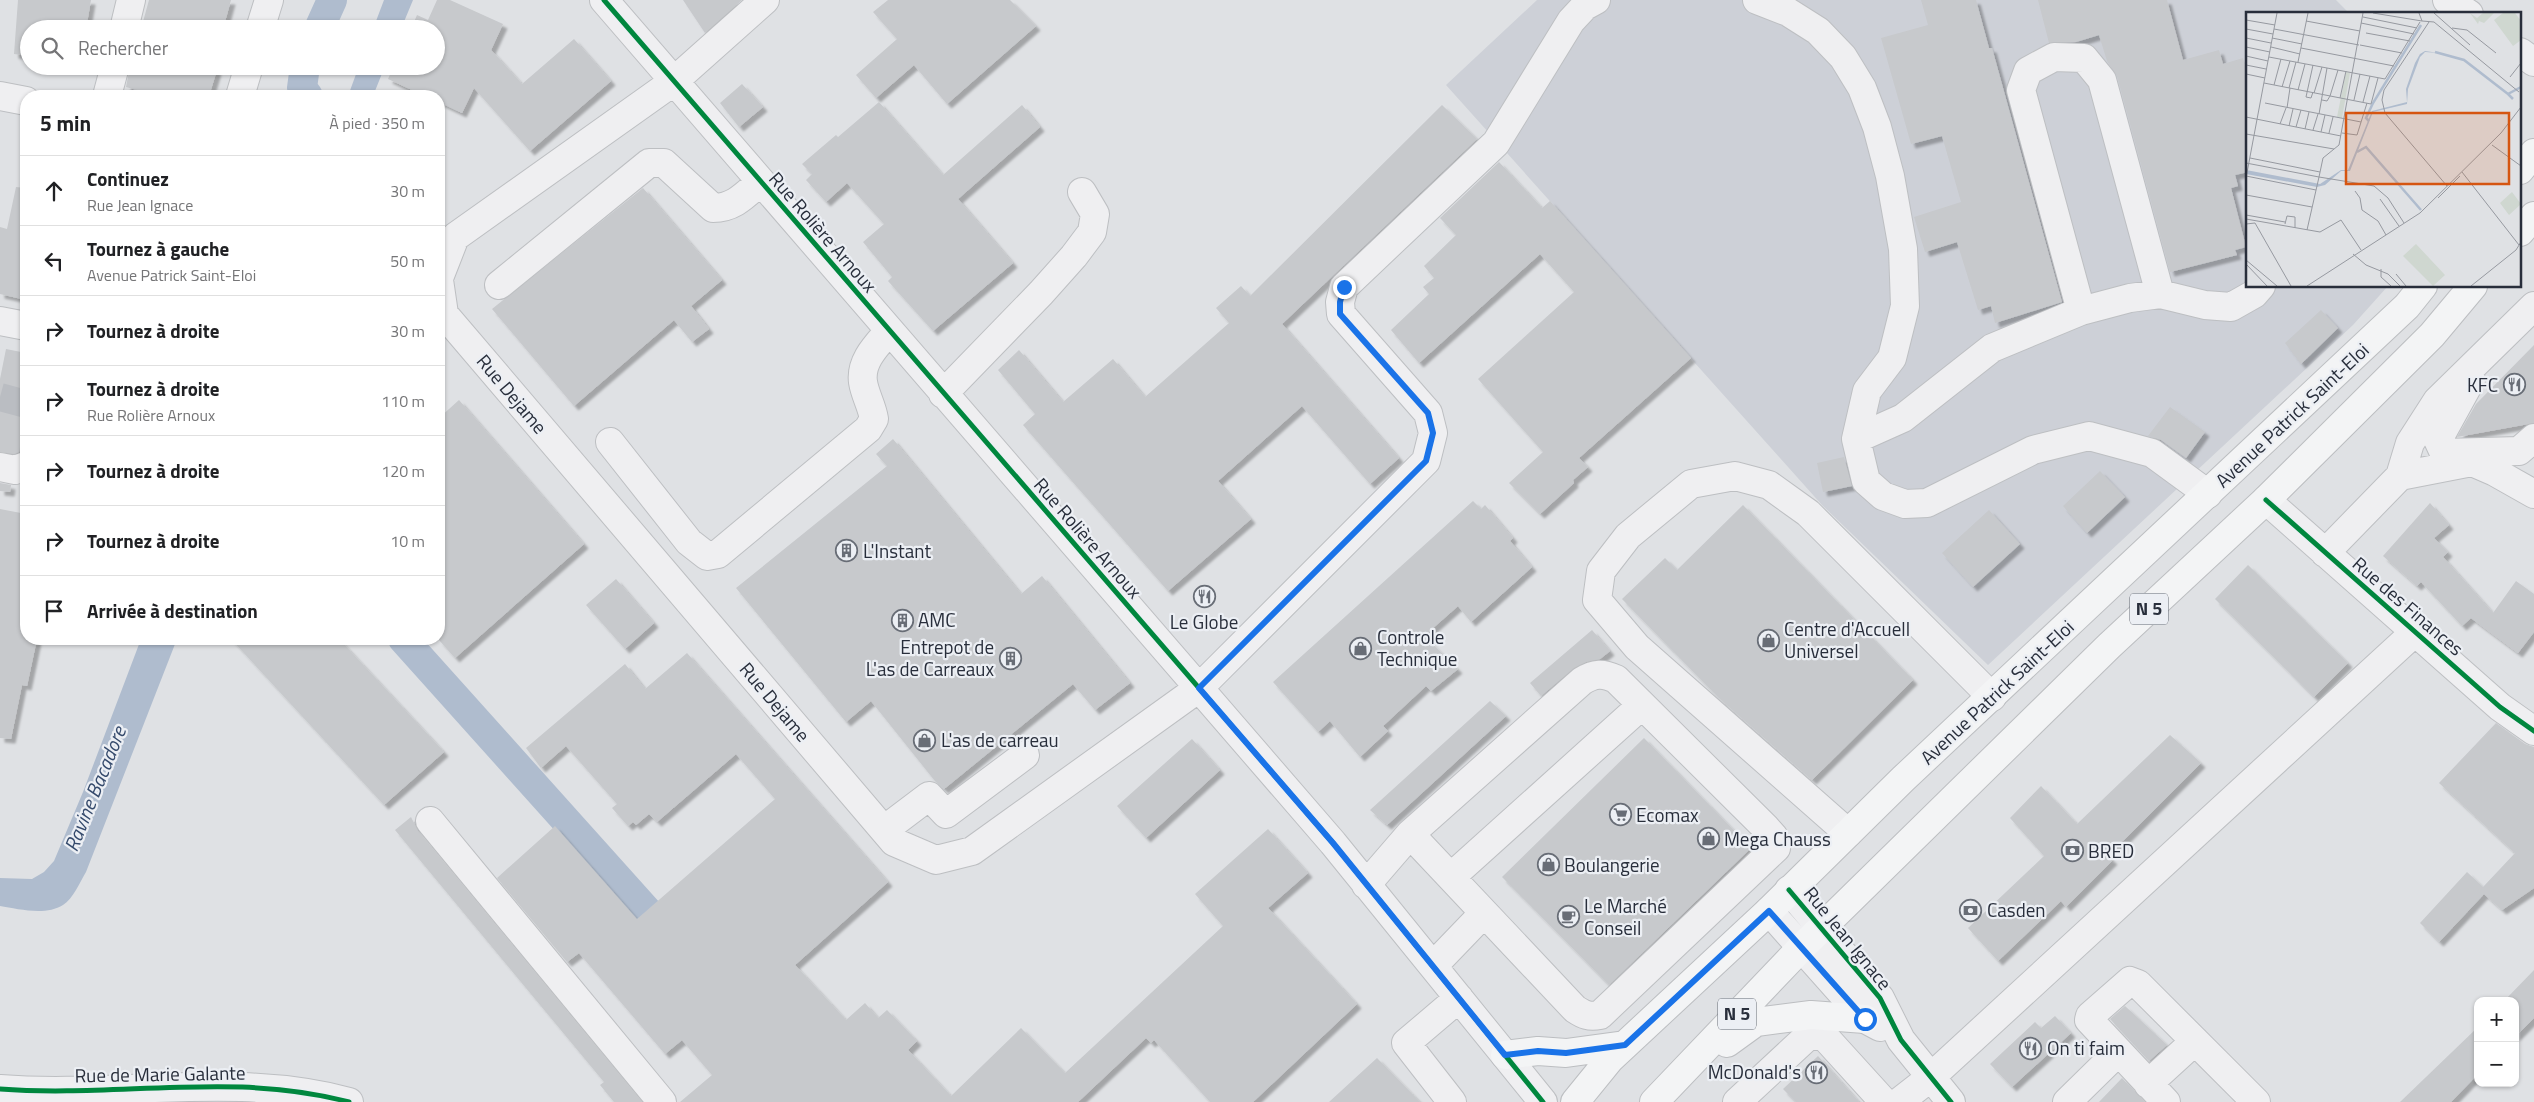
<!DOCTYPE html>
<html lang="fr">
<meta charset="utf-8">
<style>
:root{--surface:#fff;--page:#f2f2f2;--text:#202124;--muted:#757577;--line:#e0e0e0}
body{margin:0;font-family:"Titillium Web",sans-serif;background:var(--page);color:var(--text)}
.controls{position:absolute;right:15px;bottom:15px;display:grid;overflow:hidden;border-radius:10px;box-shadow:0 1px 4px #0004}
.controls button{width:45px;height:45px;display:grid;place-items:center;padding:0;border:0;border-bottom:1px solid var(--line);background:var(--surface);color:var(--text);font:25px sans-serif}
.stop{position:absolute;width:15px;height:15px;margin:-11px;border:4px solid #1a73e8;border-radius:50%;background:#fff}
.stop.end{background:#1a73e8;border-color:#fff;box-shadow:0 1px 5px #0008}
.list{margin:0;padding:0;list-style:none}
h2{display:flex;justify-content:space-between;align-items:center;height:65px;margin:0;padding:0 20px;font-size:21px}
h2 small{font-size:16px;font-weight:400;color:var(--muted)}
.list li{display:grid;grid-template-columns:32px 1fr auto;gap:15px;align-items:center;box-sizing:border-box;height:70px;padding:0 20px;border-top:1px solid var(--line)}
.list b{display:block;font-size:19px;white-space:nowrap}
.list p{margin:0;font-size:16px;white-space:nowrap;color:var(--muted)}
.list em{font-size:16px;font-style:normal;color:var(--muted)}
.icon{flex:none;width:28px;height:28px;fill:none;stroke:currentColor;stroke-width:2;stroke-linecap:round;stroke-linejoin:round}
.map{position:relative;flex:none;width:2534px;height:1102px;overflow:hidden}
.search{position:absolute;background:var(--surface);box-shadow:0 1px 4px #0004;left:20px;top:20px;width:425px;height:55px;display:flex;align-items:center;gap:12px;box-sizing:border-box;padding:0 18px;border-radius:28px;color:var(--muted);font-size:19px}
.panel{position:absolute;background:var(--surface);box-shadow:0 1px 4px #0004;left:20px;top:90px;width:425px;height:555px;border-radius:20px}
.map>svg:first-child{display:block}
.built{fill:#cdd0d7}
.water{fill:#afbcce}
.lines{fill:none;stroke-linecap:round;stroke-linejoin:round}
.canal{stroke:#afbcce;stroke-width:30}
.building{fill:#c7c9cc;filter:url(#shadow)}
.minor-tunnel{stroke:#babdc2;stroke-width:28;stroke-dasharray:28 14;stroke-linecap:butt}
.minor-casing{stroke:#bdbfc2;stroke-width:30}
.major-casing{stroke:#bcbec1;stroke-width:30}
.minor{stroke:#efeff1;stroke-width:28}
.major{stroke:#f3f4f5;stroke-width:28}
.cycleway-casing{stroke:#eceff4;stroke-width:8}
.cycleway{stroke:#00873e;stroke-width:5}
.route{stroke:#1a73e8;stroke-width:6}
.labels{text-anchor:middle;stroke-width:4.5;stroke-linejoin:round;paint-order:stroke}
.shield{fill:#eceff4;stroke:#636872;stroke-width:1}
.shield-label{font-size:18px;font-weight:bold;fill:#282e3b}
.street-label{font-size:19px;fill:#282e3b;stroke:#eceff4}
.poi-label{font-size:19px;fill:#282e3b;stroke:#eceff4;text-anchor:start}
.water-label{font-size:20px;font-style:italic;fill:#354a6c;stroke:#eceff4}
.inset-river{fill:none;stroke:#afbcce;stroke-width:2.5}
.inset-road{fill:none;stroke:#9699a0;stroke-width:1}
.view{fill:#d55511;fill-opacity:0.15;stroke:#d55511;stroke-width:2.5}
.inset-edge{fill:none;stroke:#282e3b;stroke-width:2.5}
</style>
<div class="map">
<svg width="2534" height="1102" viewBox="0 0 2534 1102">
<defs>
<filter id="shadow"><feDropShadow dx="4.5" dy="4.5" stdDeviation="1" flood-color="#0004"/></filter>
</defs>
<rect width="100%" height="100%" fill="#dfe1e4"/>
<path class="built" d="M1537,0H2336L2350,14H2248V286H2388L2353,325L1988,665L1822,505L1446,85Z"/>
<path class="water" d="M384,0H413L401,29H373Z
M359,66H385L373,96H348Z
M141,639H177L86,872C80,882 73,899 63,905C46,916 18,909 0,906V878L32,879L44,872L54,861L83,792Z"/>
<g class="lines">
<path class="canal" d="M319,29L332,0
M305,66L302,88L308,96
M403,639L674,941"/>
</g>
<path class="building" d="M18,0H91L86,29H29V56L14,54Z
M149,0H231L223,29H141Z
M437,0H450L503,24L491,50L522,84L574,39L611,81L530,151L474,88L462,113L439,102V96H425L388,79L394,66H436V29H411L417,15L428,20Z
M683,0H742L705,33Z
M888,0H1010L1036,26L947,104L914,65L876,98L856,75L897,39L873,12Z
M1921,0H1976L1989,48H1992L2062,302L1995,323L1991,306L1978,310L1957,242L1925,252L1914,217L1961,202L1942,136L1911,144L1881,38L1928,25Z
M2038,0H2167L2183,60L2219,50L2223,64L2243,58L2248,74V172L2235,175L2238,186L2231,188L2246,247L2235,250L2237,255L2170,272L2117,76L2107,61L2099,35L2076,42L2049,43Z
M130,66H213L212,68L217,70L209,96H159L126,87Z
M742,84L763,107L739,127L720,103Z
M879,102L943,175L1022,105L1040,127L958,199L1013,263L933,331L888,281L892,277L863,242L884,224L847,183L826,202L806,180L812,174L802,164L836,135L838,137Z
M1442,105L1477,139L1282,324L1399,458L1370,484L1302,406L1218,481L1251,519L1168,591L1023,425L1035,414L998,370L1019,350L1063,402L1113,359L1145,397L1229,323L1216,308L1241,286L1250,296Z
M1499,162L1542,208L1550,201L1691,358L1579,458L1588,467L1573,480L1574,483L1540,514L1509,483L1543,452L1478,379L1574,292L1540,254L1419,363L1391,330L1429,294L1423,287L1434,278L1424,266L1456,235L1440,218Z
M16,187L26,188V300L0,294V227L7,229Z
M643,188L722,280L691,306L709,329L692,342L674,320L574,406L492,309Z
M2321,310L2338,328L2301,364L2285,343Z
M2534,345V423L2457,437L2476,404Z
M6,349L26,353V417L19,452L14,454L0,452V379Z
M459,400L584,544L455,658L439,640V418Z
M2170,407L2205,432L2186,458L2161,440L2148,436Z
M893,439L1021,594L1042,576L1130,683L1095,710L1073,684L944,789L935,781L871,701L846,722L736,588L887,466L876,454Z
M1844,457L1852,486L1823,492L1817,463Z
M2100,471L2125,497L2087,533L2063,506Z
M0,483L11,485L10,492L0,491Z
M1473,501L1481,509L1485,505L1513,538L1510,541L1532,567L1471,622L1458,606L1424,636L1458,669L1431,691L1426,686L1383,726L1388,731L1360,757L1330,721L1318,732L1273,682Z
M2430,503L2449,525L2434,538L2448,552L2443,557L2493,613L2516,581L2534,594V632L2518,653L2471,618L2462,626L2421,582L2417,586L2383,556Z
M1743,505L1913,680L1812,780L1718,697L1622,599L1665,558L1677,570Z
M0,509L26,514V639H37L27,686L22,685L11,739L0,738Z
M1989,510L2020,544L1973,587L1942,553Z
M2248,565L2348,663L2314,697L2215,599Z
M616,579L654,623L625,649L586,605Z
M1592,630L1610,651L1600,659L1586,662L1574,668L1541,696L1530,683Z
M231,639H339L444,752L384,805Z
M687,653L888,882L795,965L846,1020L865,1003L878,1018L887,1010L917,1041L908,1050L951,1096L1021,1028L1065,1073L1223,926L1195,894L1268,829L1308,873L1268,908L1357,1004L1253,1102H1210L1154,1040L1151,1043L1146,1038L1078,1102H680L712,1075L682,1040L665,1054L579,953L567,962L497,878L555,826L637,919L775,799L736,754L657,822L649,814L636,825L633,822L628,826L612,808L617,804L566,746L541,768L526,748L625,664L645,689Z
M1490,701L1506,716L1387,825L1370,810Z
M2496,723L2525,744L2534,747V888L2502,910L2484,894L2439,942L2420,923L2467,872L2483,887L2515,853L2439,783Z
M2170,735L2201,763L2108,856L2113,860L2066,907L2061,901L1998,961L1968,928L2044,856L2010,818L2041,786L2077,824Z
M1644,738L1751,848L1609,985L1502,877Z
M1192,739L1220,770L1146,838L1117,806Z
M411,817L418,831L642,1102H614L600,1085L604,1082L395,830Z
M2534,970V1018L2515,1037V1001H2504Z
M2125,1006L2167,1045L2149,1061L2110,1019Z
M2055,1016L2071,1033L2012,1087L1990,1064L2035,1022L2041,1028Z
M2478,1027V1074L2451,1102H2400Z
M1818,1056L1859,1102H1796L1783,1089Z
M1377,1058L1420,1102H1329Z
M2122,1078L2145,1102H2099Z"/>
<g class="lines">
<path class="minor-tunnel" d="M0,397L26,404"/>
<defs>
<path id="minor" d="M604,0L1333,843L1543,1102
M1757,0L1788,12L1818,31L1843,57L1862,88L1877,127L1890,176L1903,249L1905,306L1892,358L1867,391L1856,439L1866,481L1883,496L1905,504L1927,503L2033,450L2089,436L2152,453L2208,494
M2447,0L2469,14
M124,29L131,0
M260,29L269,0
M2520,52L2534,62
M0,96L26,101
M107,96L115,66
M240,96L249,66
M439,278L455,237L673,82L765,0
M439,280L444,314L894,842L936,860L972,851L1199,688L1426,461L1433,433L1428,413L1341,314L1340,302L1344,287L1496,143L1571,21L1585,6L1596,0
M499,285L649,163H664L713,208C734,208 745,195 760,182
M2081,311L2021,90L2028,71L2054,57L2084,58L2102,80L2160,294
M0,321L26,326
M2471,380L2438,440L2444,453L2519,451L2534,438
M943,394L1041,293L1074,256L1092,232L1095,214L1082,192
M1856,439L1903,418L1992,348L2081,311L2130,298L2160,294L2205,305L2231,307L2254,294L2261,286
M610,442L689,542L707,556L718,554L868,429L874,419C872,406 865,395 863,382C860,361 877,345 889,331
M0,467L15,470L26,466
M2400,476L2472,462L2495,472L2534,494
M2266,500L2500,707L2534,731
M2325,553L2400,476L2410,443L2437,401L2534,306
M430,821L662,1102
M884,830L929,796L946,814L1025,755
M1848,833L1637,647L1597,600L1601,571L1628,536L1691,484L1735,476L1769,485L1808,513L1992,697
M1451,877L1642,705
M1366,885L1410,834L1582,681C1595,673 1603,673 1616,679L1766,828L1774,837L1776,848L1600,1015C1589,1017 1584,1015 1575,1009L1410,834
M1789,890L1880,998L1901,1040L1951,1102
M1769,911L1865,1019L1880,1027
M1433,966L1484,913
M2148,1084L2195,1041
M0,1089C116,1098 235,1071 349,1102
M1452,1102L1406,1043L1459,998
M1737,1102L1808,1036H1824L1884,1102
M1899,1102L1931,1077L2415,632
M2067,1102L2118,1052
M2166,1102L2089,1020L2090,1016L2130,981L2138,984L2256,1102"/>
<path id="major" d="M2520,170L2534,153
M2520,232L2534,216
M1727,1043L1756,1022L1811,1015L1865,1019
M1505,1055L1538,1051L1566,1053L1625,1045
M1575,1102L1610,1059L1769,911L1903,779L2407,306L2423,286
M1654,1102L1801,948L2109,646L2266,500L2432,335L2473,286"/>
</defs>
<use href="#minor" class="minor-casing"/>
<use href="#major" class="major-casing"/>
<use href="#minor" class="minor"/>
<use href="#major" class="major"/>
<defs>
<path id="cycleway" d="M604,0L1333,843L1543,1102
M2266,500L2500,707L2534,731
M1789,890L1880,998L1901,1040L1951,1102
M0,1089C116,1098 235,1071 349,1102"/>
</defs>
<use href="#cycleway" class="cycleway-casing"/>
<use href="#cycleway" class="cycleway"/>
</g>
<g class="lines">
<path class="route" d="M1344,287L1340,302V314L1428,413L1433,433L1426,461L1199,688L1333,843L1505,1055L1538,1051L1566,1053L1625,1045L1769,911L1865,1019"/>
</g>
<defs>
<symbol id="restaurant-ring" viewBox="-11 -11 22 22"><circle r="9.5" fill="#eceff4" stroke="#686d76" stroke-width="1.5"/><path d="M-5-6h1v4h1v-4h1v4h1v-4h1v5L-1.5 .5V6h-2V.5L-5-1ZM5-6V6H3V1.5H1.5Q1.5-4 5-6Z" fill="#686d76"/></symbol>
<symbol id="building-ring" viewBox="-11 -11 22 22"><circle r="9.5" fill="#eceff4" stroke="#686d76" stroke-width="1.5"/><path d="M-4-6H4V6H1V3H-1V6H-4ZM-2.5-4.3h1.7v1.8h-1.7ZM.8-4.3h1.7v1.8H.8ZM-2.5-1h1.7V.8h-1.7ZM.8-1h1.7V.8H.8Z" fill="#686d76"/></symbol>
<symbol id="shop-ring" viewBox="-11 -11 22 22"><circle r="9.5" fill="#eceff4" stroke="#686d76" stroke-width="1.5"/><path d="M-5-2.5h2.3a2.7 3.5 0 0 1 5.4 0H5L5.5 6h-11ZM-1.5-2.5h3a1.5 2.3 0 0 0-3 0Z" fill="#686d76"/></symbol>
<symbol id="supermarket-ring" viewBox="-11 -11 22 22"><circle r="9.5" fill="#eceff4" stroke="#686d76" stroke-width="1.5"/><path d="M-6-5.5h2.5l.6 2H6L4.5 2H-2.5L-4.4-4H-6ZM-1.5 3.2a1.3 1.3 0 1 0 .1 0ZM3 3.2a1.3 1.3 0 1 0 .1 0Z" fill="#686d76"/></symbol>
<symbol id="bank-ring" viewBox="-11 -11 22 22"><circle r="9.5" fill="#eceff4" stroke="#686d76" stroke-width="1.5"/><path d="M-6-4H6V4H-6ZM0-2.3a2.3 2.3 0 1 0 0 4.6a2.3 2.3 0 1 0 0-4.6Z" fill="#686d76"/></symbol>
<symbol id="cafe-ring" viewBox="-11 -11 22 22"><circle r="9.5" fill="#eceff4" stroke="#686d76" stroke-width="1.5"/><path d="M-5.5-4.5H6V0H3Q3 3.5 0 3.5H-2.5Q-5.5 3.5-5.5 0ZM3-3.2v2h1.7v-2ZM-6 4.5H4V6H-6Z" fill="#686d76"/></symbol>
</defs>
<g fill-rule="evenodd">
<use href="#restaurant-ring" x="2502" y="372" width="25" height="25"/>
<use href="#building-ring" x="834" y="538" width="25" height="25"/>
<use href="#restaurant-ring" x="1192" y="584" width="25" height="25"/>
<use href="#building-ring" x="890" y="608" width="25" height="25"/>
<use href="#shop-ring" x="1756" y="628" width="25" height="25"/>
<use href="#shop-ring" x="1348" y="636" width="25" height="25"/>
<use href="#building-ring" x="998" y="646" width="25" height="25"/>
<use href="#shop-ring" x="912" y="728" width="25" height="25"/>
<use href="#supermarket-ring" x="1608" y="802" width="25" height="25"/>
<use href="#shop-ring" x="1696" y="826" width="25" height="25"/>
<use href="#bank-ring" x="2060" y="838" width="25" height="25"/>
<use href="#shop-ring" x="1536" y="852" width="25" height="25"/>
<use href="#bank-ring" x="1958" y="898" width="25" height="25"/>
<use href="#cafe-ring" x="1556" y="904" width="25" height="25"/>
<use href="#restaurant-ring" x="2018" y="1036" width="25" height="25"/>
<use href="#restaurant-ring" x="1804" y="1060" width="25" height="25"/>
</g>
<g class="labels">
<g class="shield">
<rect x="2130" y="593.5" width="38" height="31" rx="4"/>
<rect x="1718" y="998.5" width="38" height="31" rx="4"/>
</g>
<g class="shield-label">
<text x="2149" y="615">N 5</text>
<text x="1737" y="1020">N 5</text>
</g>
<g class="street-label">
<text transform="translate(823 232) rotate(49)" y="7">Rue Rolière Arnoux</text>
<text transform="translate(512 394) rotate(50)" y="7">Rue Dejame</text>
<text transform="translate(2292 415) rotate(-43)" y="7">Avenue Patrick Saint-Eloi</text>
<text transform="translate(1088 538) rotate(49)" y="7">Rue Rolière Arnoux</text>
<text transform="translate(2408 606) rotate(41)" y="7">Rue des Finances</text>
<text transform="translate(1997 692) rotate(-43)" y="7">Avenue Patrick Saint-Eloi</text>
<text transform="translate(775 702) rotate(50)" y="7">Rue Dejame</text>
<text transform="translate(1848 938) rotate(51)" y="7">Rue Jean Ignace</text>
<text transform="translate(160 1074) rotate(-1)" y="7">Rue de Marie Galante</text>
</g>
<g class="poi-label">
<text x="2498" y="392" text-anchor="end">KFC</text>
<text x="863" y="558">L'Instant</text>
<text x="918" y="627">AMC</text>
<text x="1204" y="629" text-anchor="middle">Le Globe</text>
<text x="1784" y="636">Centre d'Accuell<tspan x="1784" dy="22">Universel</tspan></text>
<text x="1377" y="644">Controle<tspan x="1377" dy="22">Technique</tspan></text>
<text x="994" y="654" text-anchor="end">Entrepot de<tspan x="994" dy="22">L'as de Carreaux</tspan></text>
<text x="941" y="747">L'as de carreau</text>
<text x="1636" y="822">Ecomax</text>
<text x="1724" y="846">Mega Chauss</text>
<text x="2088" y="858">BRED</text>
<text x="1564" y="872">Boulangerie</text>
<text x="1584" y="913">Le Marché<tspan x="1584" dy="22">Conseil</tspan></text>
<text x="1987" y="917">Casden</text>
<text x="2047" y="1055">On ti faim</text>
<text x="1801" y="1079" text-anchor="end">McDonald's</text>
</g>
<g class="water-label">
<text transform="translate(95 789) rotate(-68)" y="7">Ravine Bacadore</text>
</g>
</g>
<g transform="translate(2246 12)">
<rect width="275" height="275" fill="#dfe1e4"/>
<path d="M224,1L231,6L237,1H248L238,11L233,9L232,12ZM257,1H269L275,9V28L267,34L248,8ZM100,60L104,61L96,106L91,105ZM266,180L275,192L263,203L254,191ZM170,232L199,263L187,274L157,244Z" fill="#cfd7d0"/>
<path d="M179,39L193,41L179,40L174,45L162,77L161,92L127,100L104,159H95L79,173L71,175L0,162V158L74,172L95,158H102L126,99L161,90L160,77L169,51L174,42Z" fill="#afbcce"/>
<path class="inset-river" d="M189,40L218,48L262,82M267,87L262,82L275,75M123,109L120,106L127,91L175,13M111,140L120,135L175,198"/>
<path class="inset-road" d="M127,1L176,9M173,1L176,9L188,10L273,80M188,1L224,33M117,5L171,16M0,8L29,13M60,9L114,19M183,10L138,78L136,88L139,101L201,174M115,11L168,22M206,16L221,18L250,41M0,17L27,22M28,17L113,33M120,21L164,29M0,26L25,31M26,26L56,32M114,33L156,41M0,35L24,40M25,35L54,42M55,36L148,54M0,44L22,49M23,45L139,67L174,10M52,50L62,1M0,53L20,57M0,62L19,66M264,65L275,51M18,71L125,92L132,66M28,73L35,47M36,75L44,49M43,76L50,50M52,78L59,52M67,80L65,86L60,85L67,53M68,81L76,55M94,86L100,59M76,88L81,89L84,84L92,58M108,88L114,62M117,90L124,64M19,91L115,110M41,96L44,76M73,102L81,56M0,105L95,124M34,112L40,96M43,114L47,97M50,115L55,98M59,117L63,100M67,118L72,102M75,120L79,103M83,121L87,105M96,121L111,123L121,91M0,122L88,137M246,133L275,154M4,146L74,160M0,151L73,165L77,146L93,133L117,1M216,160L273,233M0,164L70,178M0,166L31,1M109,179L114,186L116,198L132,209L140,223M0,183L66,195M192,186L214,164M134,187L153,214M0,203L39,210M0,207L74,220L95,208L115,238M0,212L9,211L45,274M39,212L41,204L49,205V216M61,218L73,165L128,174L142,186L158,211M107,242L120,253L142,262L154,274M0,248L31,274M0,252L21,274M135,257V265L145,274M150,262L160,274M61,274L174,201L255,121L275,95M225,274L270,238L275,230"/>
<path class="view" d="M100,101H263V172H100Z"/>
<rect width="275" height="275" class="inset-edge"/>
</g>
</svg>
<div class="controls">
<button>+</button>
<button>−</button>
</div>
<div class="stop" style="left:1865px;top:1019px"></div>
<div class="stop end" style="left:1344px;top:287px"></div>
<div class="search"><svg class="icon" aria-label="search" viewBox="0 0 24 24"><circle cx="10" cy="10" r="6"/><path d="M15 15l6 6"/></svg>Rechercher</div>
<section class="panel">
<h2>5 min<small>À pied · 350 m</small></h2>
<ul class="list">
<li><svg class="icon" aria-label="ahead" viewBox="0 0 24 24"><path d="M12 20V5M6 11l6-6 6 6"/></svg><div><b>Continuez</b><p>Rue Jean Ignace</p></div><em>30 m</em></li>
<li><svg class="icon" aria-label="left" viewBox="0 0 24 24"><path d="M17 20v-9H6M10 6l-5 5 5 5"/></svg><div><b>Tournez à gauche</b><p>Avenue Patrick Saint-Eloi</p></div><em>50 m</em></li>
<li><svg class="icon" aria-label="right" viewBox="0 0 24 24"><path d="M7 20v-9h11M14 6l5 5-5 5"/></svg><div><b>Tournez à droite</b></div><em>30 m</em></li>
<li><svg class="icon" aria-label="right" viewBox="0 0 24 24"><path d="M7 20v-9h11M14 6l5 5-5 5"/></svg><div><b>Tournez à droite</b><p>Rue Rolière Arnoux</p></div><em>110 m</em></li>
<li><svg class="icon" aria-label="right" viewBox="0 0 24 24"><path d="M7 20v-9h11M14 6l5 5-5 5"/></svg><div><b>Tournez à droite</b></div><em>120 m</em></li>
<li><svg class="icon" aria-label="right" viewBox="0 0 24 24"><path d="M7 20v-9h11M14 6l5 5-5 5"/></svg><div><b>Tournez à droite</b></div><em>10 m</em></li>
<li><svg class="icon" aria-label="arrive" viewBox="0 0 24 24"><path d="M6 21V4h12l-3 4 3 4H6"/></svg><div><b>Arrivée à destination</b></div></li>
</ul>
</section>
</div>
